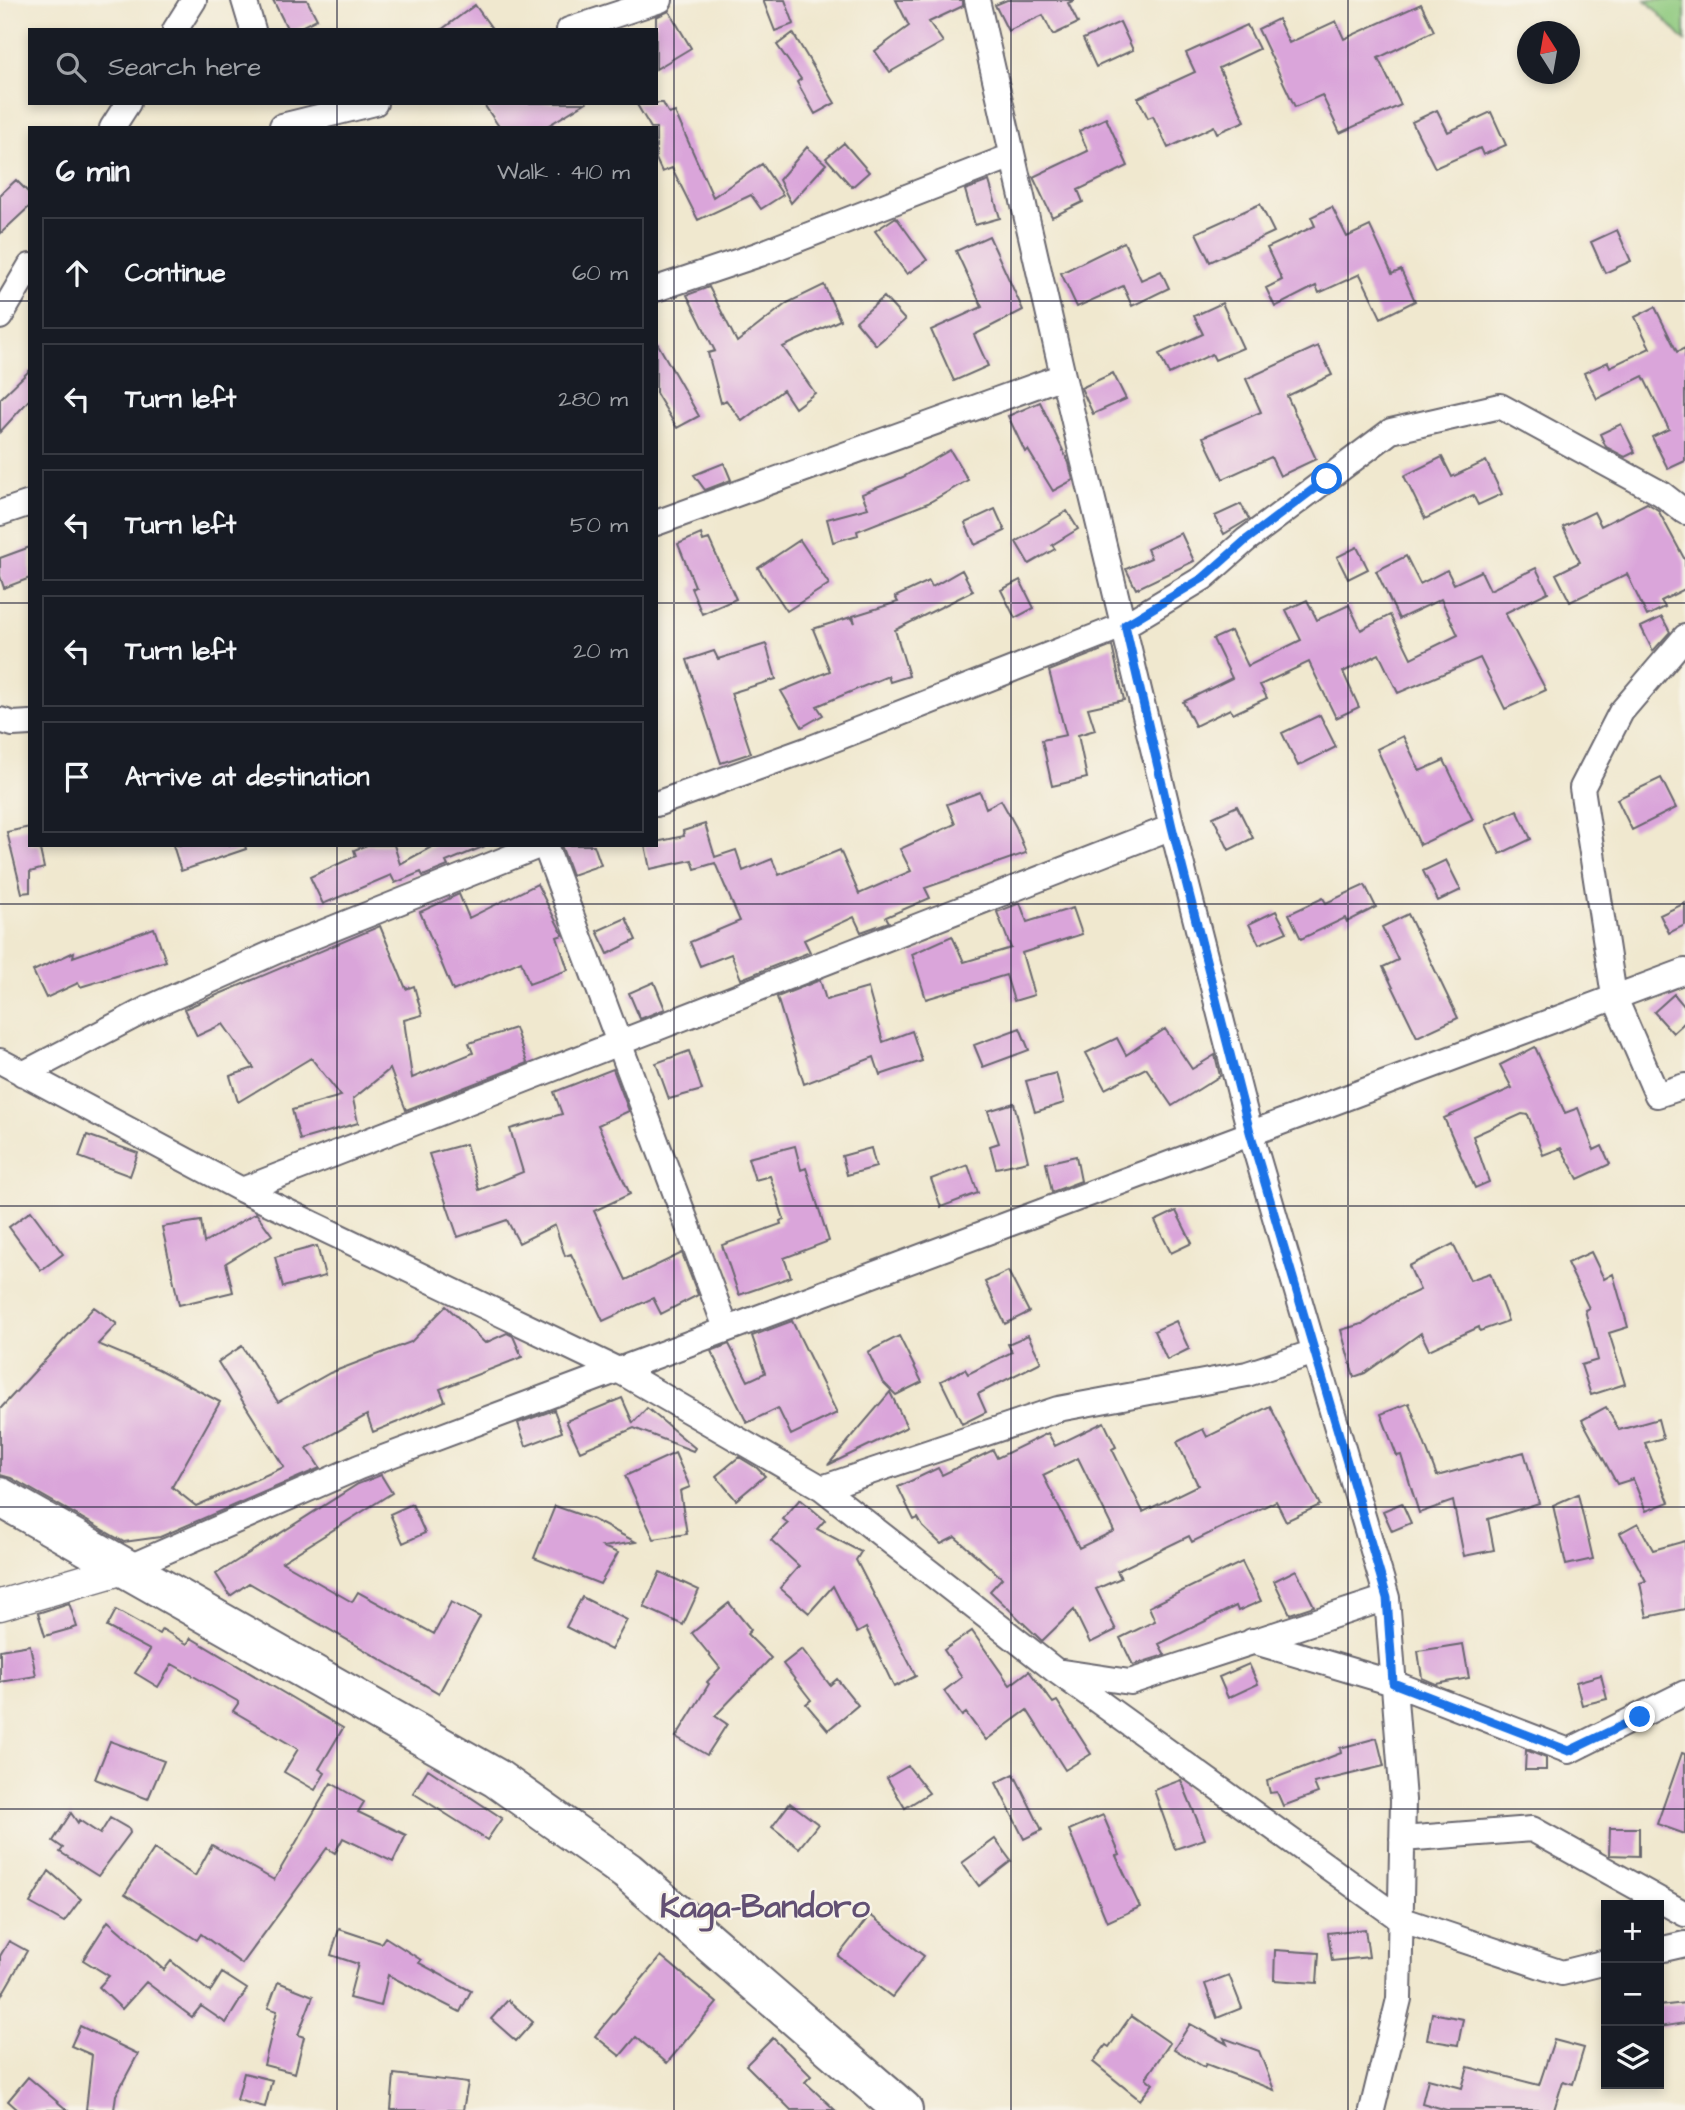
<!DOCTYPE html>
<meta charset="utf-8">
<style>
:root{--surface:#171b24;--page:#242831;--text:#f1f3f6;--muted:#9ea1a6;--line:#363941}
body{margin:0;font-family:"Architects Daughter",sans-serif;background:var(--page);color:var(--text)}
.controls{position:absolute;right:21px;bottom:21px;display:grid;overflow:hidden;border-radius:0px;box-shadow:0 4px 10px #0003}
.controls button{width:63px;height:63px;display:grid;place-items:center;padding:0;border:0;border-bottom:2px solid var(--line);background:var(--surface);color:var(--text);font:35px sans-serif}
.compass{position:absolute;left:1517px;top:21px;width:63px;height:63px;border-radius:50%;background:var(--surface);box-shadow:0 4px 10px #0003;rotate:349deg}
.stop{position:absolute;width:21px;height:21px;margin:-16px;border:5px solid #1a73e8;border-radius:50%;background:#fff}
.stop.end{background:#1a73e8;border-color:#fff;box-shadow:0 2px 7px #0008}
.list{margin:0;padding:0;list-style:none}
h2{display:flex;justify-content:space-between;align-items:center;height:91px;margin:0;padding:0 28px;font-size:30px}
h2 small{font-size:23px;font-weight:400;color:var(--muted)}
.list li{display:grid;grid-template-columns:46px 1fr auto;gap:21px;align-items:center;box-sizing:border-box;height:112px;margin:0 14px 14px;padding:0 14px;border:2px solid var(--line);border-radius:0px}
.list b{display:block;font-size:26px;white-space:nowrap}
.list em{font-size:23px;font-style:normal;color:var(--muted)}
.icon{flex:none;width:38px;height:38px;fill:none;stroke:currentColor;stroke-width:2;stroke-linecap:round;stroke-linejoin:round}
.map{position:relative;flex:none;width:1685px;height:2110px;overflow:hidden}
.search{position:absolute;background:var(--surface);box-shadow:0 4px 10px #0003;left:28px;top:28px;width:630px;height:77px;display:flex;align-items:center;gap:18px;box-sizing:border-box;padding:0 24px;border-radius:0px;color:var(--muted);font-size:26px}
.panel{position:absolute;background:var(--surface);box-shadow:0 4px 10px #0003;left:28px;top:126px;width:630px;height:721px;border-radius:0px}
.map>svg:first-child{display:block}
.green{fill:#8ec97e;stroke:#58765c;stroke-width:2}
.building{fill:#daa5da;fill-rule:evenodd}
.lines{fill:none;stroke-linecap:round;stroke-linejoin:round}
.minor-casing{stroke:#6a676f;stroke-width:28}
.tertiary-casing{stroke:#6a676f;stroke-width:33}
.primary-casing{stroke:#6a676f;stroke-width:42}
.minor{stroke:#fff;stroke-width:24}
.tertiary{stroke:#fff;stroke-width:30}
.primary{stroke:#fff;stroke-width:38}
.route{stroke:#1a73e8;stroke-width:9}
.grid{fill:none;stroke:#22223b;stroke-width:2;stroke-opacity:0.55}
.labels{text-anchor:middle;stroke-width:5;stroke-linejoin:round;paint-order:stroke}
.town-label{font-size:33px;font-weight:bold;fill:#625073;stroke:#f7f3e8}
</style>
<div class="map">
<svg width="1685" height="2110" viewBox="0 0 1685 2110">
<rect width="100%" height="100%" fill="#f7f3e8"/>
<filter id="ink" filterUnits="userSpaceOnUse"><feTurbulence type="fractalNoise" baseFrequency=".0143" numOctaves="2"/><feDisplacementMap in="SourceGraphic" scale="14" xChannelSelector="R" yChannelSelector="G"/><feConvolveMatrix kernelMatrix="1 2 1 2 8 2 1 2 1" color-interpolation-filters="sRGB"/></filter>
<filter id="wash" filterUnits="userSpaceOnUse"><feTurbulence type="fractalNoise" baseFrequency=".00686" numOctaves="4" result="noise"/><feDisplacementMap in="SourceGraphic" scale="28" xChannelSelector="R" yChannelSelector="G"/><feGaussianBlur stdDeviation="1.57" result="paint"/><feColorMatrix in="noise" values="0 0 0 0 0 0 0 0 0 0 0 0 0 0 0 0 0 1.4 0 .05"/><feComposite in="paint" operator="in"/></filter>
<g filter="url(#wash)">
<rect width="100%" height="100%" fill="#f0e8cf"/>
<path class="green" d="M1646,0H1685V41Z"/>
<g id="blocks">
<path class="building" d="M273,0H307L317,19L295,30H288Z
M763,0H785L794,24L775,31Z
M896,0H963V6L929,22L943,42L890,72L875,51L909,26Z
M1007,0H1075L1068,3L1078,23L1053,35L1043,15L1008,31L995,5Z
M1421,4L1434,31L1378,58L1401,105L1340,133L1322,95L1295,107L1258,29L1278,19L1289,43L1336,21L1344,39Z
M475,5L493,30H441Z
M669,11L691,48L656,69V17Z
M1120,22L1133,50L1096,67L1083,39Z
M1247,25L1259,49L1219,68L1245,121L1217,133L1214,126L1168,148L1153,116L1148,118L1138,98L1195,72L1186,53Z
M793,33L835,103L815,114L797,82L801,79L777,45Z
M483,103H585L544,128H500Z
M636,103H663L669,114L675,112L713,197L762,164L783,195L761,209L751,195L698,220L672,168L662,172L656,159V128H651Z
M1437,110L1448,132L1491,112L1506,145L1483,155L1480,148L1435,168L1412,122Z
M1106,118L1128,166L1078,190L1083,202L1052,217L1033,177L1088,151L1079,131Z
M844,143L869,172L852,187L826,158Z
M807,147L826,164L791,203L779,180Z
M16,180L30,194V206L0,234V195Z
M989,181L1000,218L975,225L965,190Z
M1260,204L1274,232L1210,262L1196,233Z
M1332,207L1347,237L1370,226L1392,274L1401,270L1415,301L1381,318L1360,274L1319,293L1316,286L1275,307L1266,288L1282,280L1267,248L1315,226L1311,217Z
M896,217L927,260L907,274L875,231Z
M1617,230L1631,261L1605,273L1591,242Z
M989,236L1023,310L974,335L988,366L954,381L931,330L982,307L956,251Z
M1124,242L1141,280L1161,271L1169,288L1132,306L1123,286L1077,307L1061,273Z
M824,285L840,320L783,347L815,393L795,408L783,390L742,421L726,400L721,403L708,353L715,351L687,295L709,287L737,342L787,303Z
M884,297L905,320L876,345L856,321Z
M1222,303L1243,348L1215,360L1212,354L1169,374L1159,354L1203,334L1194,316Z
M1655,307L1677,352L1685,348V461L1668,469L1652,437L1669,429L1643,376L1597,399L1584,373L1608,362L1610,367L1650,348L1635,317Z
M656,341L699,416L677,428L656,393Z
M1318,346L1332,375L1287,396L1316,459L1280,476L1271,457L1223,479L1203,437L1261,412L1246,379Z
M30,370V399L0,432V399Z
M1113,373L1126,399L1093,414L1081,388Z
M1040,402L1069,463L1073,480L1053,491L1028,450L1025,452L1008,416Z
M1621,424L1635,452L1625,457L1606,447L1600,434Z
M950,450L968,480L928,503L857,531L858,535L833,542L827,519L868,508L862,494L903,477Z
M1442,457L1452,477L1486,461L1502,494L1478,505L1473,495L1425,519L1404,476Z
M724,463L731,480L705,490L694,475Z
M1647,503L1658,510L1685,560V589L1661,601L1665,607L1647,616L1627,574L1570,602L1556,574L1580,562L1563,527L1594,512L1601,526Z
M1241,504L1249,519L1224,534L1215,516Z
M995,509L1005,531L975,545L965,523Z
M1067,511L1078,529L1052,545L1055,549L1029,564L1016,542Z
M1181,533L1194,561L1136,589L1126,569L1151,558L1147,549Z
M701,534L703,541L709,539L736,599L702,614L691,588L695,586L678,544Z
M800,540L829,584L787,611L758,568Z
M30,547V578L4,588L0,576V558Z
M1357,547L1368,569L1348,579L1337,557Z
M1406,556L1420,584L1447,570L1454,584L1481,571L1490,590L1536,568L1548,592L1505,613L1546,690L1505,709L1480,658L1398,693L1379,654L1343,672L1359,707L1336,718L1309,662L1260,685L1267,698L1233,714L1230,709L1195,726L1183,702L1232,678L1213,639L1231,631L1248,666L1301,640L1286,610L1307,600L1317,620L1349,605L1361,630L1390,615L1411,658L1458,635L1441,599L1399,619L1376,571Z
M962,570L973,591L895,630L909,676L890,682L888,676L817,706L823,715L802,727L781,691L830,671L813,629L851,617L855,623L853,616L898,602L895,597L929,581L932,587Z
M1020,580L1034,608L1015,618L1001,590Z
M1662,617L1670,632L1653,651L1641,627Z
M766,644L776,679L731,693L751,753L721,763L687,660L714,651L718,659Z
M1112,646L1124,700L1088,708L1095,730L1078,735L1087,778L1052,786L1042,740L1066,735L1049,671Z
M1320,715L1336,747L1298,766L1282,733Z
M1403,736L1420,771L1444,760L1473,820L1420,845L1377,749Z
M1661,778L1676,808L1632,830L1617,799Z
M980,792L986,808L1001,800L1016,827L1026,853L925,888L930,898L886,917L889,922L861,932L854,917L804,940L810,952L741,979L731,954L700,966L690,942L740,921L715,863L695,869L692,860L650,869L645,845H656V842L684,836L683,831L705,824L715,857L736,850L743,871L772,859L779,875L840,850L859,894L911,871L900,849L955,824L947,804Z
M1237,806L1253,838L1229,850L1213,817Z
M1517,810L1531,839L1500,854L1486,825Z
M30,827V845H39L44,868L30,872V892L22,893L7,832Z
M173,845H245L246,849L181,871Z
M367,845H394L400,864L435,845L485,846L446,862L448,866L423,876L421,872L395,883L391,875L323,904L310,877L356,856L354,850Z
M561,845H594L601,865L572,875Z
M1446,860L1461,890L1438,901L1423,871Z
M537,884L563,935L557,937L568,970L529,984L521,961L453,991L420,912L459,894L469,918Z
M1365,885L1376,907L1347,922L1345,918L1301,939L1289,914L1323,898L1326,903Z
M1020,903L1027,922L1073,908L1082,934L1022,953L1034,995L1014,1001L1006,975L926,999L912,954L952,936L964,962L1011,948L997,912Z
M1685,903V925L1669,933L1660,915Z
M1276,911L1287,932L1259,944L1249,924Z
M1408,914L1458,1018L1417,1037L1383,967L1398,960L1382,927Z
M626,918L636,940L608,954L597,931Z
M380,926L406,989L414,986L422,1015L404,1020L412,1078L473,1053L469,1043L515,1028L527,1063L406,1110L390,1069L353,1099L358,1123L300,1140L292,1110L341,1096L311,1058L238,1102L230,1076L254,1068L223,1024L197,1036L184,1009Z
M154,928L166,961L80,987L78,983L46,998L33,971L74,952L73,957Z
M820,980L826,1000L868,988L883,1042L912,1031L922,1061L880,1075L874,1057L804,1084L777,997Z
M654,982L665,1009L640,1019L629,993Z
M1674,994L1685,1007V1022L1673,1033L1654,1012Z
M1020,1028L1029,1050L983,1067L974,1045Z
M1165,1029L1192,1069L1215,1055L1220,1076L1172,1106L1146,1068L1105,1089L1086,1053L1117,1038L1126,1055Z
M1535,1047L1565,1113L1578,1108L1594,1150L1602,1146L1610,1164L1578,1179L1561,1148L1543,1155L1528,1115L1522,1114L1473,1136L1489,1182L1475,1188L1444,1118L1512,1088L1500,1065Z
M689,1051L702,1090L669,1099L656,1063Z
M613,1069L629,1111L598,1125L630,1194L594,1211L626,1280L682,1253L698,1295L661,1314L653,1298L603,1321L571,1254L565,1256L555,1225L519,1243L507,1220L458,1237L429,1154L466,1144L479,1190L523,1172L510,1129L562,1114L554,1092Z
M1056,1073L1064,1103L1035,1112L1026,1081Z
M1014,1103L1028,1161L996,1168L990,1146L999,1143L988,1111Z
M87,1135L138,1153L130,1176L79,1157Z
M795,1146L801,1170L806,1168L829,1241L784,1258L791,1277L739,1295L722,1245L781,1224L780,1221L784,1219L770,1176L755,1180L748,1158Z
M871,1148L876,1167L847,1175L842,1156Z
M1076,1156L1081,1181L1052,1192L1046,1163Z
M968,1165L978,1193L941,1207L931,1179Z
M31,1211L63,1254L41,1270L9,1227Z
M1176,1211L1192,1243L1171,1253L1155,1221Z
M256,1213L272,1235L226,1263L233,1292L179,1305L162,1227L201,1221L204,1243Z
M1453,1244L1470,1280L1490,1273L1508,1321L1480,1331L1479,1327L1429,1350L1421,1333L1365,1373L1354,1377L1341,1330L1365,1323L1396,1301L1420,1290L1409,1266Z
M317,1246L325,1276L283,1287L275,1257Z
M1591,1252L1604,1279L1613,1274L1628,1327L1609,1333L1625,1384L1591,1395L1581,1365L1598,1360L1585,1310L1589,1308L1567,1263Z
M1008,1271L1029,1312L1005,1324L985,1282Z
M446,1306L485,1343L507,1333L513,1336L522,1357L440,1389L445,1401L398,1422L373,1432L367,1415L307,1448L320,1468L160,1537L124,1542L11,1478L0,1475V1409L94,1307L117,1324L98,1344L158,1369L220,1402L172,1487L196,1506L284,1467L218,1362L242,1346L278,1402L330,1373L411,1342Z
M792,1321L837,1413L791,1435L778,1408L747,1423L711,1351L729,1344L748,1381L765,1373L752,1336Z
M1176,1321L1189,1349L1167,1360L1154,1331Z
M1028,1335L1041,1362L978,1394L986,1412L962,1424L941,1381L965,1369L968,1374L1012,1352L1008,1344Z
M899,1336L922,1382L896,1395L882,1381L868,1352Z
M890,1392L907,1427L828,1465Z
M622,1398L633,1423L647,1408L695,1448L693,1451L634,1428L580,1451L566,1421Z
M1409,1403L1437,1476L1524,1452L1539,1503L1488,1519L1494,1550L1464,1556L1453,1501L1419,1513L1401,1455L1397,1456L1381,1414Z
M1270,1406L1320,1505L1286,1521L1276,1501L1192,1542L1189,1536L1117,1571L1121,1578L1096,1589L1116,1630L1090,1643L1074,1610L1042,1641L990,1591L1002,1578L955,1537L941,1544L923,1527L918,1518L914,1520L898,1487L938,1468L942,1475L993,1450L997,1458L1048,1433L1055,1446L1104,1422L1116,1447L1112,1449L1143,1512L1198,1485L1177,1442L1203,1429L1207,1437ZM1078,1458L1114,1531L1079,1548L1043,1475Z
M1606,1407L1619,1430L1658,1419L1663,1438L1645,1443L1669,1502L1646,1511L1633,1479L1617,1484L1582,1420Z
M554,1410L562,1432L526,1446L518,1423Z
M675,1453L690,1487L680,1491L687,1534L654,1539L625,1476Z
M739,1457L757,1468L765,1476L736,1500L716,1476Z
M381,1475L392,1493L282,1562L352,1602L358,1592L434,1634L451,1602L480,1617L439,1693L249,1583L230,1596L216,1574L358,1484Z
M1578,1494L1593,1559L1566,1565L1553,1505Z
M800,1499L825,1520L817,1529L861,1552L856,1560L916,1676L894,1687L866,1628L857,1633L833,1586L809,1613L780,1588L799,1566L771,1540L788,1523L783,1519Z
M1402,1503L1411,1523L1392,1531L1383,1511Z
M412,1504L425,1533L403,1543L390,1514Z
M555,1506L592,1519L636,1542L603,1547L618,1553L600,1584L534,1558Z
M1638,1523L1653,1550L1685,1541V1609L1647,1617L1640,1583L1646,1581L1620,1533Z
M1242,1562L1261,1601L1238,1611L1236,1606L1159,1644L1165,1655L1133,1665L1120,1638L1155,1621L1149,1607Z
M1296,1570L1314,1606L1290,1614L1274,1581Z
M660,1572L699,1590L683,1625L644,1607Z
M582,1597L627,1620L611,1650L566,1627Z
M69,1603L77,1627L45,1636L38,1613Z
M729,1603L751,1630L747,1634L771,1658L715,1716L727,1724L707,1755L676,1737L709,1684L707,1682L720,1668L692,1633Z
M116,1610L159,1634L162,1629L187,1644L191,1638L343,1728L319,1769L325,1773L315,1790L284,1772L298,1749L233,1711L239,1702L172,1664L158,1687L135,1673L150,1650L107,1627Z
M972,1631L1010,1685L1029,1671L1053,1703L1057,1701L1091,1754L1065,1770L1027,1710L986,1740L966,1713L962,1716L944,1691L962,1677L944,1650Z
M1463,1644L1469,1678L1436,1684L1422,1678L1418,1651Z
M30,1645L36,1676L0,1682V1650Z
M802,1649L830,1685L837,1679L858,1705L828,1730L806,1704L811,1700L783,1664Z
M1249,1664L1258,1684L1228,1698L1219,1677Z
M1601,1675L1607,1699L1582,1705L1576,1682Z
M1377,1738L1384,1766L1314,1783L1318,1793L1283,1806L1277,1792L1270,1793L1267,1781L1341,1753L1340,1748Z
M110,1741L164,1761L148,1799L95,1779Z
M1526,1750L1546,1758V1770H1525Z
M1682,1753L1685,1754V1834L1657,1824Z
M908,1766L929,1793L905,1808L887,1778Z
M428,1769L502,1818L487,1840L413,1793Z
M1014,1774L1042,1830L1024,1839L996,1783Z
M1181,1780L1205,1839L1175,1849L1154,1790Z
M331,1783L364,1802L358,1812L406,1835L393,1862L343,1838L335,1853L327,1848L242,1964L201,1934L197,1940L125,1894L154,1849L195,1876L212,1845L274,1880Z
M790,1803L818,1824L799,1848L772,1827Z
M71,1813L78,1823L79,1820L100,1834L110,1818L129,1829L130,1833L98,1876L60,1852L63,1848L53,1841Z
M1103,1815L1120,1855L1116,1856L1140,1907L1107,1922L1069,1830Z
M1610,1828H1639V1856L1609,1855Z
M995,1839L1011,1861L979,1886L962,1863Z
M49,1871L81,1899L64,1922L30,1903Z
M870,1915L924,1956L892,1997L838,1956Z
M108,1921L164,1970L171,1961L210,1992L222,1973L247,1989L226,2023L201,2006L192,2017L146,1982L122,2009L99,1987L109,1976L83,1960Z
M339,1929L381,1943L385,1937L421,1960L419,1963L471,1991L460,2012L388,1975L381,2006L349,1998L358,1964L331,1955Z
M1365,1929L1369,1957L1332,1961L1328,1933Z
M9,1941L27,1951L0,1998V1956Z
M1275,1950L1319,1953L1317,1983L1274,1980Z
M661,1956L717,2003L667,2063L636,2037L620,2056L595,2036Z
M1229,1975L1242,2008L1217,2018L1205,1984Z
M278,1982L313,1996L298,2035L304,2037L295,2073L264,2065L277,2011L268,2008Z
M508,2000L533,2022L516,2041L491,2019Z
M1685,2003V2023L1659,2027V2006Z
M1432,2013L1463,2019L1458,2045L1427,2040Z
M1131,2016L1170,2043L1146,2078L1153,2084L1140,2100L1093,2062L1106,2045L1109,2047Z
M1190,2024L1227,2044L1224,2038L1259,2051L1274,2090L1206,2064L1204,2067L1174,2049Z
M80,2026L138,2054L116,2095L114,2110H86L92,2055L71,2046Z
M773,2038L811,2076L805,2082L835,2110H791L746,2065Z
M1554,2040L1584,2048L1573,2084L1563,2081L1554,2110H1447L1422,2103L1428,2079L1462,2088L1468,2067L1539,2085Z
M244,2073L272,2080L265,2107L237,2100Z
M394,2074L468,2083L463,2110H391Z
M28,2077L67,2110H18L8,2101Z"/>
</g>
</g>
<g filter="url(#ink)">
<use href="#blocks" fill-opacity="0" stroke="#6a676f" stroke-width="2"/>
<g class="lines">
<defs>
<path id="minor" d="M244,0L253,30
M977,0L1063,376L1172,827L1250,1132L1387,1598L1403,1800L1399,1999L1372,2110
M175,30L194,0
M569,30L660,0
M282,126L375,103
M112,128L128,103
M656,289L760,254L1012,156
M0,317L30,266
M0,513L30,503
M656,523L1063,376
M1685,637L1621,712L1582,788L1614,996L1657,1095L1685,1086
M0,720L13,724L30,723
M656,804L809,749L1125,625L1203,578L1246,540L1391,431L1500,406L1662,494L1685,512
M545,845L726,1328
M0,1061L242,1190L616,1369L822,1488L1056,1671L1130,1682L1387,1598
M23,1074L151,1007L277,951L541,845
M242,1190L1172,827
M822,1488L1058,1409L1247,1374L1315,1352
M127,1568L359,1467L1685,971
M1252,1641L1393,1683L1569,1751L1685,1693
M1059,1673L1400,1919L1562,1973L1606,1962
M1402,1839L1532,1829L1685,1914
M1659,1950L1685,1944"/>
<path id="tertiary" d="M0,1605L127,1568"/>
<path id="primary" d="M0,1497L496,1778L627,1871L903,2110"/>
</defs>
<use href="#minor" class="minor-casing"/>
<use href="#tertiary" class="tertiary-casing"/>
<use href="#primary" class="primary-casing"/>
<use href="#minor" class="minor"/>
<use href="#tertiary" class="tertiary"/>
<use href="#primary" class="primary"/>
</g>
</g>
<g class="lines" filter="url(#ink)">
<path class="route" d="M1327,479L1246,540L1203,578L1125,625L1172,827L1250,1132L1387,1598L1393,1683L1569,1751L1640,1717"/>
</g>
<path class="grid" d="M337,0V30M674,0V2110M1011,0V2110M1348,0V2110M337,103V128M0,301H30M656,301H1685M0,603H30M656,603H1685M337,845V2110M0,904H1685M0,1206H1685M0,1507H1685M0,1809H1685"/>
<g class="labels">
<g class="town-label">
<text x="765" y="1917">Kaga-Bandoro</text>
</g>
</g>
</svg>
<div class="controls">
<button>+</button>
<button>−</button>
<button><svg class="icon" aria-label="layers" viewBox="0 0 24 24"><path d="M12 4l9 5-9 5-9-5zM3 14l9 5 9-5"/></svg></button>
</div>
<svg class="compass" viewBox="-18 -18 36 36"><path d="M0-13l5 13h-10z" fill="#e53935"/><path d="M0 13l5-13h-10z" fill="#9ea1a6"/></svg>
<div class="stop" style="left:1327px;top:479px"></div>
<div class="stop end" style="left:1640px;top:1717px"></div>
<div class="search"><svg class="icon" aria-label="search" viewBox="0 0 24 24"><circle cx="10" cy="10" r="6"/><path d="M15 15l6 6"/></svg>Search here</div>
<section class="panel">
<h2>6 min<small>Walk · 410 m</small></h2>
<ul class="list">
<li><svg class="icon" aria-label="ahead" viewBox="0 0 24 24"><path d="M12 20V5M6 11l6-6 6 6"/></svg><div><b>Continue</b></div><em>60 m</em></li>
<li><svg class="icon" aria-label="left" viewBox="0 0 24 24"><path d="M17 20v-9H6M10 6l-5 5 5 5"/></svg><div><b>Turn left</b></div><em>280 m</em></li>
<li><svg class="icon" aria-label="left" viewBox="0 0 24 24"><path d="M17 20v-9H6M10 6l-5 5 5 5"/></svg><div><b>Turn left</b></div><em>50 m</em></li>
<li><svg class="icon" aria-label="left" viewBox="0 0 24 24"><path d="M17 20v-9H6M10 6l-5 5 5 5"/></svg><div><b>Turn left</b></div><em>20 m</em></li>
<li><svg class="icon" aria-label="arrive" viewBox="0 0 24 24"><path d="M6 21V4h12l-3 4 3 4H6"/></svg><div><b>Arrive at destination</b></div></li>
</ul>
</section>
</div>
